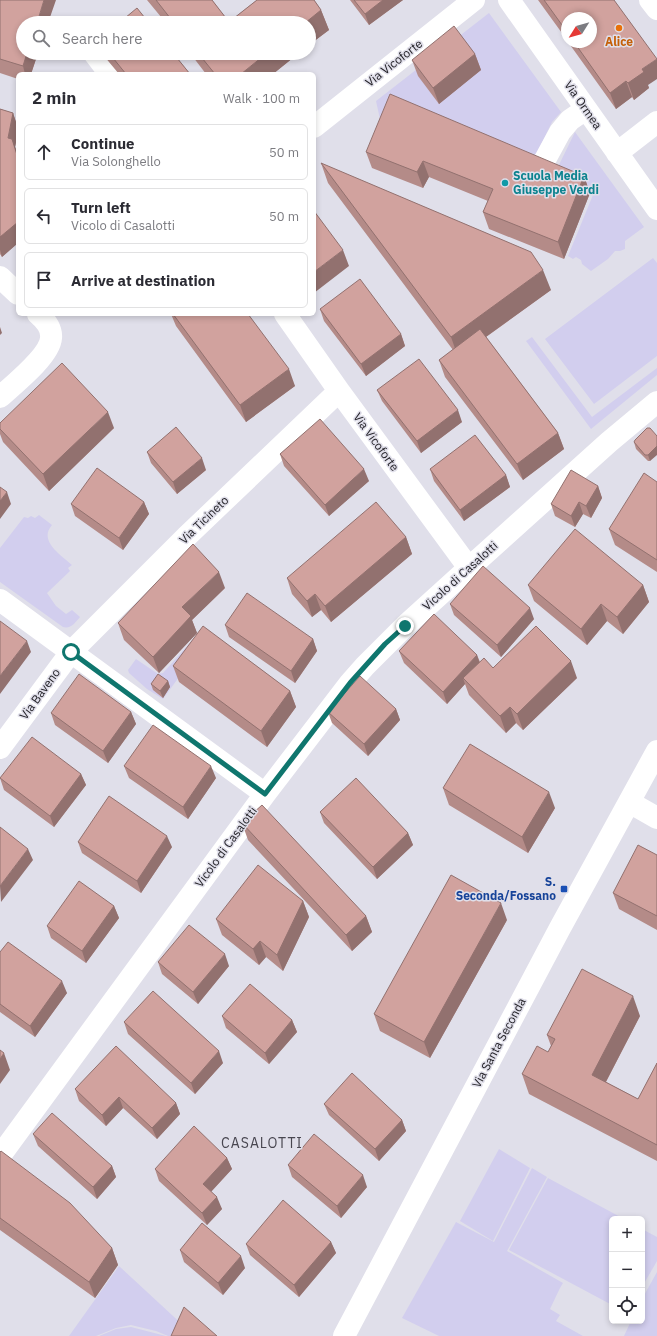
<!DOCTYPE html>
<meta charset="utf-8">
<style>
:root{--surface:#fff;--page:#f7f7f7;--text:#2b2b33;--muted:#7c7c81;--line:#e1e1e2}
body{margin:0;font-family:"IBM Plex Sans",sans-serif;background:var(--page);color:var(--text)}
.controls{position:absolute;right:12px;bottom:12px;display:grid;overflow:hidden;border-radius:6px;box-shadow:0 2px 6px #0003}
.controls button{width:36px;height:36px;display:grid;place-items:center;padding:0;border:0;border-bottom:1px solid var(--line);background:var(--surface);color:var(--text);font:20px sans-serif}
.compass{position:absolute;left:561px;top:12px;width:36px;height:36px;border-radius:50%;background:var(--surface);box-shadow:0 2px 6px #0003;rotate:233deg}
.stop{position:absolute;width:12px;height:12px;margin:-9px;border:3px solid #0f766e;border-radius:50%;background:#fff}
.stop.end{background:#0f766e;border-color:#fff;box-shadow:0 1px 4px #0008}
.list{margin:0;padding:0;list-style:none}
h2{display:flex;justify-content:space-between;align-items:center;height:52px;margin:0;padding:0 16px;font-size:17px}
h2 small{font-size:13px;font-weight:400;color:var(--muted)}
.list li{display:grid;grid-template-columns:26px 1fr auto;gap:12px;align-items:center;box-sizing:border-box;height:56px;margin:0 8px 8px;padding:0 8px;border:1px solid var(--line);border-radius:6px}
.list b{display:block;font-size:15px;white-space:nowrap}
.list p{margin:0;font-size:13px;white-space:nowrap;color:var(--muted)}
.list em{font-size:13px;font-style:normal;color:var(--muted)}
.icon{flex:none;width:22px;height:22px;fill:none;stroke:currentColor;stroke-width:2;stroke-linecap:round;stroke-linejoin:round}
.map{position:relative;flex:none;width:657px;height:1336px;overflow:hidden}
.search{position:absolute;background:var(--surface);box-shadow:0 2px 6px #0003;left:16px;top:16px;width:300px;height:44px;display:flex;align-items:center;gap:10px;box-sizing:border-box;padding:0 14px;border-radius:22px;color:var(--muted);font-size:15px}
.panel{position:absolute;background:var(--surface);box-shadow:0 2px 6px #0003;left:16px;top:72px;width:300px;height:244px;border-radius:6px}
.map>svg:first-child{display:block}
.green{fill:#d2ceee}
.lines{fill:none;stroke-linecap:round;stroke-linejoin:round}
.minor{stroke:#fff;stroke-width:22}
.wall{fill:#b48b88}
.shaded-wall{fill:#92716f}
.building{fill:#d1a29e;stroke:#92716f}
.route{stroke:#0f766e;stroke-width:5}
.food-dot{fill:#e8710a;stroke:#e0dfea;stroke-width:1.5}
.culture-dot{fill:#0f9aa8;stroke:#e0dfea;stroke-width:1.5}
.transit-dot{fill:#1a4fb4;stroke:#e0dfea;stroke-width:1.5}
.labels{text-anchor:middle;stroke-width:3;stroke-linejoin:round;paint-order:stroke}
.food-label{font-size:12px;font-weight:bold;fill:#c56008;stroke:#e0dfea}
.street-label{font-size:12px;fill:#242328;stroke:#e0dfea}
.culture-label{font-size:12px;font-weight:bold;fill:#0d838f;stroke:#e0dfea;text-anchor:start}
.transit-label{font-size:12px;font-weight:bold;fill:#164399;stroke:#e0dfea;text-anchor:end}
.quarter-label{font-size:14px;letter-spacing:1px;fill:#484650;stroke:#e0dfea}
</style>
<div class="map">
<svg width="657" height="1336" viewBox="0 0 657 1336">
<rect width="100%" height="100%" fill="#e0dfea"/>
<path class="green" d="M489,13L561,112L552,122L532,163L380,119L376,101Z
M575,132L644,227L625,241V249L620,251H615L608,259L591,271L582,264L581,260L576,257L573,259L568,256L595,190L556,171Z
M653,258L657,263V356L594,404L545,339Z
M532,337L592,417L657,368V375L591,429L526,341Z
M39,515L52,525C38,541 61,555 72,565L68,568L70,571L47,593L56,606L66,614L72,610L80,617C75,623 71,629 63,627L0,582V548L24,517L28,518L31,516L35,518Z
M197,635L206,640L163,699L147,689L129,673L128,670L136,659L158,674L163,673Z
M499,1149L530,1168L493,1241L460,1221Z
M532,1168L547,1177L507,1251L563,1283L560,1288L554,1285L560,1288L550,1309L560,1315L556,1321L583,1336H439L402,1318L456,1222L494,1242Z
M548,1178L624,1219H612V1305L509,1250Z
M642,1229L657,1237V1261L642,1287Z
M119,1266L186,1328L183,1336H168L156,1331L131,1325L116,1328L96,1336H69Z
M657,1272V1336H624L631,1321H642V1299Z
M131,1327L166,1336H99L116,1329Z"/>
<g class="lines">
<path class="minor" d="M509,0L657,209
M650,0L657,9
M94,53L110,74
M314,127L474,0
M617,153L657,122
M541,167L560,132L570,120L586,109
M0,277L18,294
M285,314L339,391L469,568
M0,397C13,385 50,356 51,338C52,329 45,320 38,314
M0,600L265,794
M0,748L71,652L186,537L339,391
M629,802L657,818
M0,1156L265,794L350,683L365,666L405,626L469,568L609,442L657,402
M344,1336L560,928L657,751"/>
</g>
<path class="wall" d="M0,0L38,53L31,74H18V79L0,73Z
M147,0H212L229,22L257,0H314L321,10L329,30L309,45V23H166Z
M350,0H403L369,25Z
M538,0H614L649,88L634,100L632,97L616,109L568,42H591L567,18V40Z
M103,53H173L190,74H119L104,56Z
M190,53H299L273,74H206Z
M475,54L481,70L439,104L418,76L412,60Z
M0,109L13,113L18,128V133L15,147L18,155V243L2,257L0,254Z
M366,152L584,176L590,193L564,259L489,229L483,212L488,201L429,177L423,188L372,168Z
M321,163L551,290L486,337L558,433L564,449L523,480L445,377L439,360L453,350L328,183Z
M320,309L401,334L405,346L366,376L324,321Z
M171,314H248L295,386L246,422L176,326Z
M377,390L462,422L421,453L382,401Z
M0,423L114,428L49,491L3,442L0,434Z
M657,436L650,461H648L636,449L634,442Z
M147,452L206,470L177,494L151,463Z
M280,454L369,481L329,516L284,466Z
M430,469L506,475L510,487L464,521L434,481Z
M657,482V572L615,545L609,529Z
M598,486L602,498L591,518L583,514L575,527L555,516L551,504Z
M144,502L149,514L123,550L75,516L71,504Z
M406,537L412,554L331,622L321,610L312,617L292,594L287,578Z
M528,585H643L649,602L623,634L607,621L587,645L534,601Z
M225,588L192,620L197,633L159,673L124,640L118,623Z
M450,604L534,619L501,657L454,615Z
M225,625L313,639L317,651L295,683L229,637Z
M399,651L477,655L480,662L493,668L577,678L523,730L516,723L506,733L469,695L465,684L447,704L404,663Z
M173,666L290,691L296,707L267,747L179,682Z
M168,681L170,687L163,698L153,690L151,684Z
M396,709L400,720L368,756L332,723L328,712Z
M131,712L136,724L108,763L55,725L51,713Z
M124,766L216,778L188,819L129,778Z
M81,774L86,785L54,827L4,790L0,778Z
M443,788L555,808L528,853L449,805Z
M320,812L408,833L413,845L377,879L324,823Z
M242,823L366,916L372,932L352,951L248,840Z
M78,842L172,847L141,893L82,853Z
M657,855V930L619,909L613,893Z
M303,901L309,917L283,971L266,957L259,965L222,935L216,919Z
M114,906L119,918L86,963L51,938L47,926Z
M507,920L430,1058L380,1031L374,1014Z
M0,952L67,993L35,1037L0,1012Z
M158,962L229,966L198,1004L162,974Z
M222,1016L292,1020L297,1032L269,1064L226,1028Z
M640,1016L606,1082L638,1099L657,1063V1161L529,1094L522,1074L548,1052L551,1046L547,1035Z
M124,1022L223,1063L195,1094L128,1034Z
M75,1089L176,1103L180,1114L157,1139L123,1108L106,1126L79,1101Z
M324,1104L402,1120L406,1131L379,1161L329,1115Z
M33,1134L112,1166L116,1177L97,1199L38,1146Z
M0,1152L112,1248L118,1265L95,1298L0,1230Z
M227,1158L232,1169L211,1192L222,1209L207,1225L159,1181L155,1169Z
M288,1165L367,1187L341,1218L292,1177Z
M331,1242L336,1253L299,1297L250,1255L246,1244Z
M180,1250L245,1268L223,1295L184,1262Z"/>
<path class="shaded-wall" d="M44,0H56L48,23H37Z
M383,0H403L369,25L365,14Z
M321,10L329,30L309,45V23H305Z
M27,53H38L31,74H25L23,66Z
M267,53H299L273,74H241Z
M475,54L481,70L439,104L433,88Z
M657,59V79L648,85L649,88L634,100L628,83L642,69Z
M626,81L632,97L616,109L610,93Z
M13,113L18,128V133L15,147L18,155V158L8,138Z
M423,161L429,177L423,188L417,172Z
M584,176L590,193L564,259L558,242Z
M18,222V243L2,257L0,250V237Z
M343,250L349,266L314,293V272Z
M543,270L551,290L458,357L451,337Z
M0,327L2,333L0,335Z
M401,334L405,346L366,376L361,364Z
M289,369L295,386L246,422L240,405Z
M458,410L462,422L421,453L417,441Z
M108,412L114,428L49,491L43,474Z
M558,433L564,449L523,480L517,464Z
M657,446V455L650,461L648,455Z
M202,458L206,470L177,494L173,482Z
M364,469L369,481L329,516L325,505Z
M506,475L510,487L464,521L460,510Z
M598,486L602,498L591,518L586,506Z
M7,492L11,504L0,519V501Z
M144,502L149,514L123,550L119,538Z
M579,502L583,514L575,527L571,516Z
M406,537L412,554L331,622L325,606Z
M219,572L225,588L192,620L197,633L159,673L153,657L182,607Z
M643,585L649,602L623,634L617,617Z
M315,594L321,610L312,617L307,601Z
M601,604L607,621L587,645L581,629Z
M530,608L534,619L501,657L497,645Z
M313,639L317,651L295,683L291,671Z
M27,641L31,652L0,694V676Z
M477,655L481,667L463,678L465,684L447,704L443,692Z
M571,661L577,678L523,730L517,714Z
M168,681L170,687L163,698L160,691Z
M290,691L296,707L267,747L261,731Z
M510,707L516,723L506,733L500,716Z
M396,709L400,720L368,756L364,744Z
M131,712L136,724L108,763L103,751Z
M211,766L216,778L188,819L183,807Z
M81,774L86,785L54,827L50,816Z
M549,792L555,808L528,853L522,837Z
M408,833L413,845L377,879L373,867Z
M167,836L172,847L141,893L137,881Z
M28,849L33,860L1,902L0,886Z
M303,901L309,917L283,971L277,955Z
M501,903L507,920L430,1058L424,1042Z
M114,906L119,918L86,963L82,951Z
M366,916L372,932L352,951L346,935Z
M260,941L266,957L259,965L253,949Z
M225,954L229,966L198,1004L193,992Z
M62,981L67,993L35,1037L30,1026Z
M633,996L640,1016L599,1095L592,1075Z
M292,1020L297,1032L269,1064L265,1053Z
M219,1051L223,1063L195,1094L191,1083Z
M4,1053L10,1070L0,1084V1059Z
M119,1097L123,1108L106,1126L102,1115Z
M176,1103L180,1114L157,1139L152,1128Z
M402,1120L406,1131L379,1161L375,1149Z
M227,1158L232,1169L207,1196L203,1184Z
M112,1166L116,1177L97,1199L93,1187Z
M363,1175L367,1187L341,1218L337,1206Z
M217,1197L222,1209L207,1225L202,1213Z
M331,1242L336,1253L299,1297L294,1285Z
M112,1248L118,1265L95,1298L89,1282Z
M241,1256L245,1268L223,1295L218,1283Z"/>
<path class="building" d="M0,0H44L37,23H23V53H27L23,66L0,59Z
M156,0H212L229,22L257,0H314L321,10L305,23H174Z
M354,0H383L365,14Z
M544,0H614L657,59L642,69L644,72L628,83L626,81L610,93L574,42H591V18H567V32Z
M137,8L149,23H119Z
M454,26L475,54L433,88L412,60Z
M109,53H173L190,74H126Z
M198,53H267L241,74H215Z
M390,94L584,176L558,242L483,212L493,189L423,161L417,172L366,152Z
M0,109L13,113L8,138L12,139L18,158V222L0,237Z
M321,163L531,252L543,270L451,337Z
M314,211L343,250L314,272Z
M360,279L401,334L361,364L320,309Z
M173,314H248L289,369L240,405Z
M480,329L558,433L517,464L439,360Z
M419,359L458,410L417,441L377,390Z
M62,363L108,412L43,474L0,429V423Z
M320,419L364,469L325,505L280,454Z
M176,427L202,458L173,482L147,452Z
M647,428H650L657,436V446L648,455H645L634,442L635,440Z
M475,435L506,475L460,510L430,469Z
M97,468L144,502L119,538L71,504Z
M571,470L598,486L586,506L579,502L571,516L551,504Z
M644,473L657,482V560L609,529Z
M0,487L7,492L0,501Z
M376,502L406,537L325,606L315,594L307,601L287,578Z
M575,529L643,585L617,617L601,604L581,629L528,585Z
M193,544L219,572L182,607L191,616L153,657L118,623Z
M483,566L530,608L497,645L450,604Z
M247,593L313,639L291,671L225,625Z
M434,614L477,655L443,692L399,651Z
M0,621L27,641L0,676Z
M203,626L290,691L261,731L173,666Z
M536,626L571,661L517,714L510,707L500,716L463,678L484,658L493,668Z
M79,674L131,712L103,751L51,713Z
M158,674L168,681L160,691L151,684Z
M360,676L396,709L364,744L328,712Z
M153,725L211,766L183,807L124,766Z
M32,737L81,774L50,816L0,778Z
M470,744L549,792L522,837L443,788Z
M356,778L408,833L373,867L320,812Z
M109,796L167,836L137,881L78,842Z
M262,805L366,916L346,935L242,823Z
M0,827L28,849L0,886Z
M638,845L657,855V916L613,893Z
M258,865L303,901L277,955L260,941L253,949L216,919Z
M451,875L501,903L424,1042L374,1014Z
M79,881L114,906L82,951L47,926Z
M189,925L225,954L193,992L158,962Z
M8,942L62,981L30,1026L0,1004V952Z
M582,969L633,996L592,1075L638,1099L657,1063V1145L522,1074L537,1046L548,1052L555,1039L547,1035Z
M250,984L292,1020L265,1053L222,1016Z
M153,991L219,1051L191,1083L124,1022Z
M116,1046L176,1103L152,1128L119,1097L102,1115L75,1089Z
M0,1050L4,1053L0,1059Z
M352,1073L402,1120L375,1149L324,1104Z
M52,1113L112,1166L93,1187L33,1134Z
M194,1126L227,1158L203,1184L217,1197L202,1213L155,1169Z
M314,1134L363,1175L337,1206L288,1165Z
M1,1151L70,1203L112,1248L89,1282L0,1218V1152Z
M283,1200L331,1242L294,1285L246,1244Z
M202,1223L241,1256L218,1283L180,1250Z
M184,1307L217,1336H171Z"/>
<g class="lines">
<path class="route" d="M71,652L265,794L350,683L385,644L405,626"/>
</g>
<circle class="food-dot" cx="619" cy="28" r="4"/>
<circle class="culture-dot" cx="505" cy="183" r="4"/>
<rect class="transit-dot" x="560" y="885" width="8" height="8" rx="2"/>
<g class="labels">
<g class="food-label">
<text x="619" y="46">Alice</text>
</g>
<g class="street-label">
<text transform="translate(394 63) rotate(-38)" y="4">Via Vicoforte</text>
<text transform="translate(583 105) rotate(55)" y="4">Via Ormea</text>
<text transform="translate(376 442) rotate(54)" y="4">Via Vicoforte</text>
<text transform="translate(204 520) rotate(-44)" y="4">Via Ticineto</text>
<text transform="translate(460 576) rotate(-42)" y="4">Vicolo di Casalotti</text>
<text transform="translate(40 694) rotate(-54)" y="4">Via Baveno</text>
<text transform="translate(226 847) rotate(-54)" y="4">Vicolo di Casalotti</text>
<text transform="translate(499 1043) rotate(-62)" y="4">Via Santa Seconda</text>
</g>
<g class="culture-label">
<text x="513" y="180">Scuola Media<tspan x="513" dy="14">Giuseppe Verdi</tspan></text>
</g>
<g class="transit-label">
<text x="556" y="886">S.<tspan x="556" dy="14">Seconda/Fossano</tspan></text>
</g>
<g class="quarter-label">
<text x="262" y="1148">CASALOTTI</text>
</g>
</g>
</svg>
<div class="controls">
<button>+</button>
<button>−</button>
<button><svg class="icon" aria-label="locate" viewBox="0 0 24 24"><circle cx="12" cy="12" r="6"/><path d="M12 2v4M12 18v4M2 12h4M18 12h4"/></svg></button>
</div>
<svg class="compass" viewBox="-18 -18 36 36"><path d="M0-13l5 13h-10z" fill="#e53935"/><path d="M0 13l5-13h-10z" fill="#7c7c81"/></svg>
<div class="stop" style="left:71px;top:652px"></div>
<div class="stop end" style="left:405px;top:626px"></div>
<div class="search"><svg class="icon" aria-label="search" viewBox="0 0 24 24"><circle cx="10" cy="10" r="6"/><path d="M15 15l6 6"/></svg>Search here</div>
<section class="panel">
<h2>2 min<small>Walk · 100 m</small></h2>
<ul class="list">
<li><svg class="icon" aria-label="ahead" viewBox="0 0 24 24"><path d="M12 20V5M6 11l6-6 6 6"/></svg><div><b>Continue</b><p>Via Solonghello</p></div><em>50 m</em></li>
<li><svg class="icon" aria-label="left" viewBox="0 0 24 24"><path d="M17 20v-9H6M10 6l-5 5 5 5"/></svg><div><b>Turn left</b><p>Vicolo di Casalotti</p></div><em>50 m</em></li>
<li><svg class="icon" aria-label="arrive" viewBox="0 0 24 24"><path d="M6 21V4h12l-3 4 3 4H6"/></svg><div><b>Arrive at destination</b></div></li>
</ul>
</section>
</div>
